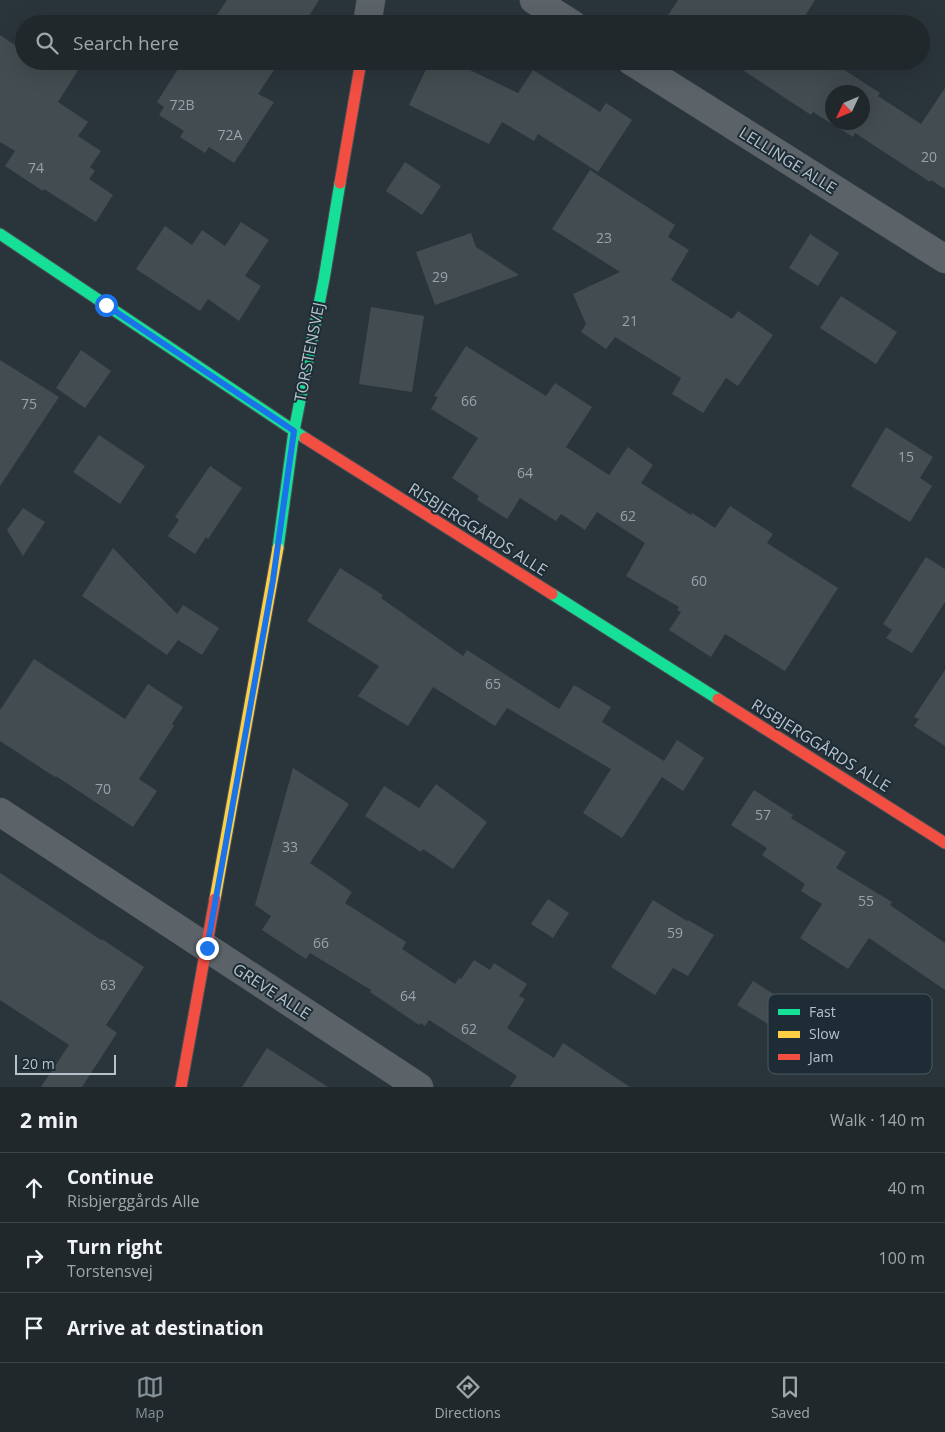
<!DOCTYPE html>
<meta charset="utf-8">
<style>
:root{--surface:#20282c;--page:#283034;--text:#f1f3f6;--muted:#a2a6a9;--line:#3d4448;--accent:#849199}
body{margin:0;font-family:"Open Sans",sans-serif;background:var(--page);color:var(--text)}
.compass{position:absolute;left:825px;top:85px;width:45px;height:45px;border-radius:50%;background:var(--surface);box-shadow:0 5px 20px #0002;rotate:226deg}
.scale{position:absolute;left:15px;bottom:12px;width:101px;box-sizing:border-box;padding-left:5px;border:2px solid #b5c2cb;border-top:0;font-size:14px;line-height:18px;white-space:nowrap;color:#b5c2cb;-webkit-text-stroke:4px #1d2c35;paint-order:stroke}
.stop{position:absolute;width:15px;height:15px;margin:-11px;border:4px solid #1a73e8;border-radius:50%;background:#fff}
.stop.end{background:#1a73e8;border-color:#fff;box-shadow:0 1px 5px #0008}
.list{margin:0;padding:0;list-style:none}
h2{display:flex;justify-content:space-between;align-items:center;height:65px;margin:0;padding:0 20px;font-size:21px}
h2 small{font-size:16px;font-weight:400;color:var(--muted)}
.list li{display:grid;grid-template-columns:32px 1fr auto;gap:15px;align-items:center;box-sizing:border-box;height:70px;padding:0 20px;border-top:1px solid var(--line)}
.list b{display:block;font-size:19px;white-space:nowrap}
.list p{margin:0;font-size:16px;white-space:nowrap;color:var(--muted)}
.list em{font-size:16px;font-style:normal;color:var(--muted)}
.icon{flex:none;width:28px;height:28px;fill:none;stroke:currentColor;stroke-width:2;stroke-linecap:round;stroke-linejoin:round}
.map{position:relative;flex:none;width:945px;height:1087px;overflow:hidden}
.search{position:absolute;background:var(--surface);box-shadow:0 5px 20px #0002;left:15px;right:15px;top:15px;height:55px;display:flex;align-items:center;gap:12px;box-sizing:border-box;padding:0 18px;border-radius:28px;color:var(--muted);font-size:19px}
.sheet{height:275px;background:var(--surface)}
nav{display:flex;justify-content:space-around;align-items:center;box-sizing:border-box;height:70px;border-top:1px solid var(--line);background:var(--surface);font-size:14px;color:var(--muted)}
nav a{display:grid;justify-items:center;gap:2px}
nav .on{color:var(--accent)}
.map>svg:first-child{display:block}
.building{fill:#434c50;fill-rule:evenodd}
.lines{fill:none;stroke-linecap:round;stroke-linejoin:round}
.street-casing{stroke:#495055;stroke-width:29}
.fast-casing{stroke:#495055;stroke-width:13}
.slow-casing{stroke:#495055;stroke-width:13}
.jam-casing{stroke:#495055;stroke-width:13}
.street{stroke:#5b6368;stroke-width:28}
.fast{stroke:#16e098;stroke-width:11}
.slow{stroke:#ffcf43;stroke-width:11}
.jam{stroke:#f24e42;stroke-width:11}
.route{stroke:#1a73e8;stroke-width:6}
.labels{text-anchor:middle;stroke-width:4;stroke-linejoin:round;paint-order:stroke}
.number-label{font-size:14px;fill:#98a4ac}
.street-label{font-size:16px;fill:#b5c2cb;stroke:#1d2c35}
.key{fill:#1d2c35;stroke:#4b5962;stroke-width:1}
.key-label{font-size:14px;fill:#b5c2cb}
</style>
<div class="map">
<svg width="945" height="1087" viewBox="0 0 945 1087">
<rect width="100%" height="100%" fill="#2a353b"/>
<path class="building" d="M227,0H319L304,24H211Z
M678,0H815L800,24H671L665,20Z
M0,35L24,51V61H39L46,66L49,61H84L58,102L88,122L78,136L101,151L90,167L95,171L89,179L113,195L96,222L44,189L43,191L5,166L15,151L0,142Z
M183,61H280L258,94L274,102L234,163L209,147L205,153L180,137L184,131L159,115L164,107L157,102Z
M430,61H451L518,93L533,70L600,112L606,103L632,120L598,172L538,134L534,141L502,122L489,144L409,105Z
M729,61L832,62L880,93L878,96L921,124L945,88V189L931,180L930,182L855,133L853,137L813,112L811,115ZM832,92H862V122H832Z
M405,162L441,186L422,215L386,191Z
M590,170L675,225L668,237L689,250L671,280L732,319L738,311L773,335L738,386L726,378L703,413L672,394L681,378L615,337L606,349L581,332L586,324L573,294L620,272L552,229Z
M241,222L269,240L245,276L261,286L239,321L208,299L200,311L136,269L165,226L192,245L202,230L225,246Z
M471,233L476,247L519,275L435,305L416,252Z
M810,234L839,253L818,286L789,268Z
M841,296L897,332L876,364L820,328Z
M371,307L424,316L412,392L359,384Z
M466,346L546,396L555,383L592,407L566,447L609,475L628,447L653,465L641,483L691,515L692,513L715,528L730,506L773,534L767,543L838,588L785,671L725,634L711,657L669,630L681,612L677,610L679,607L626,576L645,543L597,512L585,530L561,514L556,521L520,498L507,519L477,500L479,496L452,478L478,438L431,409L438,397L434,396Z
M81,350L111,371L85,408L56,388Z
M0,360L59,397L0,486Z
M886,427L933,457L920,478L932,486L910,522L851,486Z
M99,435L145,466L120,504L73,472Z
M210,466L242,488L208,539L206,537L195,554L168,536L179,520L175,517Z
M23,508L45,522L23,556L7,530Z
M113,548L177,614L183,605L219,628L202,655L178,640L167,655L82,596Z
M926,557L945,569V602L912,653L886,638L892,630L883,624Z
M340,568L383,595L381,598L463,656L467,650L559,709L574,685L611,707L602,722L664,761L677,740L704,758L683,791L662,777L622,838L583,813L611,769L507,708L495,726L433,687L408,726L358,696L379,666L307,621Z
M34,659L125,719L148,684L183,707L172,724L174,726L139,779L157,791L133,827L56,776L55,777L0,741V710Z
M945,670V746L914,726L919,719L914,717Z
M293,768L349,804L310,863L352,892L345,903L406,942L402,949L455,984L459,978L461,979L474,960L490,970L494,963L527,984L519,996L525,999L507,1028L554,1058L563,1043L630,1087H510L517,1076L429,1020L425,1026L420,1023L419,1025L370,992L371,990L310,953L306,959L262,930L271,916L255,905Z
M436,784L487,822L453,869L423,849L421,852L365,816L384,786L419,808Z
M754,790L793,815L791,818L846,852L836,868L892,902L890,905L945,943V990L869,938L848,969L800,938L822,904L801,891L805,884L762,855L767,848L731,825Z
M0,873L101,940L102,939L144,967L106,1025L117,1033L82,1087H41L69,1045L0,1000Z
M548,899L569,913L553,938L531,924Z
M653,900L687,921L688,920L714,935L688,976L673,968L655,995L611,967Z
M753,981L783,1000L768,1024L737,1005Z
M267,1048L328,1087H242Z"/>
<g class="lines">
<defs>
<path id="street" d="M534,0L572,24
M367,24L371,0
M631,61L945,259
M0,812L419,1087"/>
<path id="fast" d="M0,234L305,438
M278,548L294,431L324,279L340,183
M552,594L718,699"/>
<path id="slow" d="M215,899L278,548"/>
<path id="jam" d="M340,183L361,61
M305,438L552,594
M718,699L945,843
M181,1087L215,899"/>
</defs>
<use href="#street" class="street-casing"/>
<use href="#fast" class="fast-casing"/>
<use href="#slow" class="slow-casing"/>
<use href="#jam" class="jam-casing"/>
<use href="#street" class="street"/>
<use href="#fast" class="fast"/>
<use href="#slow" class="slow"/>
<use href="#jam" class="jam"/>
</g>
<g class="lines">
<path class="route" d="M106,305L294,431L273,580L207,948"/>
</g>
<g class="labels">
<g class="number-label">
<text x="182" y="110">72B</text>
<text x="230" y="140">72A</text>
<text x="929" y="162">20</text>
<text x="36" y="173">74</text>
<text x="604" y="243">23</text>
<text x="440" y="282">29</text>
<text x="630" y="326">21</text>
<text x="469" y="406">66</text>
<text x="29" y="409">75</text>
<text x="906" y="462">15</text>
<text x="525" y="478">64</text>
<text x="628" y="521">62</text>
<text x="699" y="586">60</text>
<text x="493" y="689">65</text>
<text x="103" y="794">70</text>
<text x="763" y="820">57</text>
<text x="290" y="852">33</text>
<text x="866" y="906">55</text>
<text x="675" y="938">59</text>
<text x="321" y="948">66</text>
<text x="108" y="990">63</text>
<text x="408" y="1001">64</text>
<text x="469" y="1034">62</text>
</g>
<g class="street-label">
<text transform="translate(788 160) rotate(32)" y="6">LELLINGE ALLE</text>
<text transform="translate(309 352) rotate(-79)" y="6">TORSTENSVEJ</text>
<text transform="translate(478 529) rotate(32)" y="6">RISBJERGGÅRDS ALLE</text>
<text transform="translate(821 745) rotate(32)" y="6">RISBJERGGÅRDS ALLE</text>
<text transform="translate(272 991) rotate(33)" y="6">GREVE ALLE</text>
</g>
</g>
<rect x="768" y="994" width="164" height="80" rx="8" class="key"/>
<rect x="778" y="1009" width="22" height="6" fill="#16e098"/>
<rect x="778" y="1031" width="22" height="7" fill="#ffcf43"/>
<rect x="778" y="1054" width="22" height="6" fill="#f24e42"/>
<g class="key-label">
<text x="809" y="1017">Fast</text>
<text x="809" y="1039">Slow</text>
<text x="809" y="1062">Jam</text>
</g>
</svg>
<svg class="compass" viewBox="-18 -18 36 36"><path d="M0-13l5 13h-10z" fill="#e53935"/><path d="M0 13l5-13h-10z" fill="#a2a6a9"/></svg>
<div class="scale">20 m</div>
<div class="stop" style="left:106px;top:305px"></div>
<div class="stop end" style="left:207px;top:948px"></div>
<div class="search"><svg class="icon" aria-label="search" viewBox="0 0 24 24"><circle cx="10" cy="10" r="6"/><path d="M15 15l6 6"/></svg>Search here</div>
</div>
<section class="sheet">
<h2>2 min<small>Walk · 140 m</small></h2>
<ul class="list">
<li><svg class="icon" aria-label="ahead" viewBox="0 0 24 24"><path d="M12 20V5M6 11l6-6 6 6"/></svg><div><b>Continue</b><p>Risbjerggårds Alle</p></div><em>40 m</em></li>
<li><svg class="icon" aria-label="right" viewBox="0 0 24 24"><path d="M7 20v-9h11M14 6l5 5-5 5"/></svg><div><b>Turn right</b><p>Torstensvej</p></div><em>100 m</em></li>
<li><svg class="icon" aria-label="arrive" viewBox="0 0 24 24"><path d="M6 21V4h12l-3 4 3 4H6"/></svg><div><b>Arrive at destination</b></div></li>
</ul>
</section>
<nav>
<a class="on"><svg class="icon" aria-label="map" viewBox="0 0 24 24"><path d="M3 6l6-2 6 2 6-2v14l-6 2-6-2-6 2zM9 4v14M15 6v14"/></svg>Map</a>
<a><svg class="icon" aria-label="directions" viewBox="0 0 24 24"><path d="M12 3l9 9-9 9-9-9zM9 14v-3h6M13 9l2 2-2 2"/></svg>Directions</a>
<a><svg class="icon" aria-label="saved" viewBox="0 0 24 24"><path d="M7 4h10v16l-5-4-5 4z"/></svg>Saved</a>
</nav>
